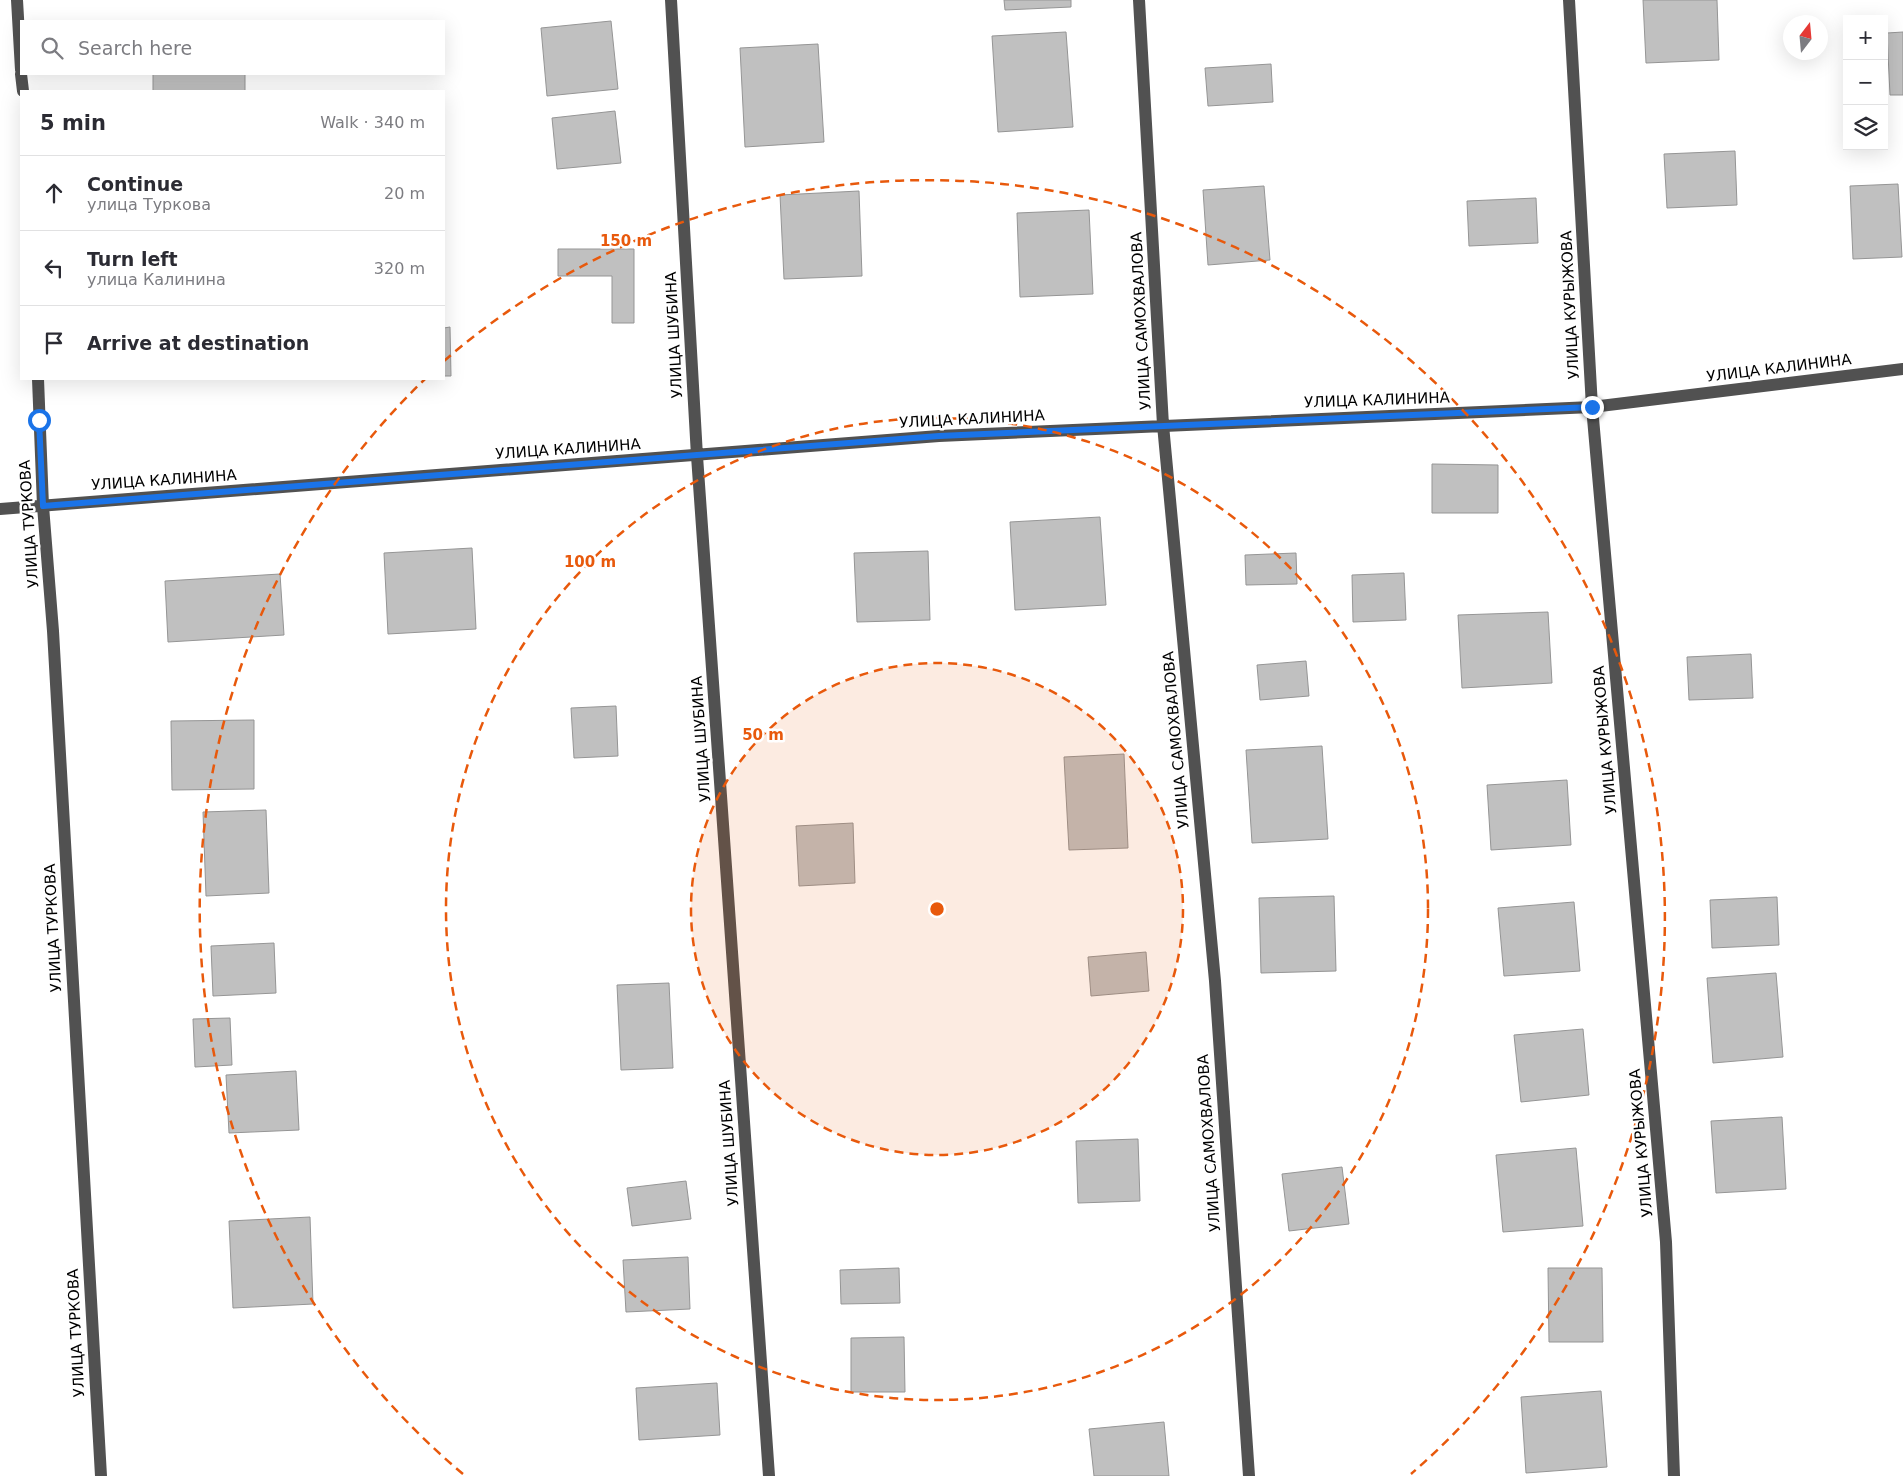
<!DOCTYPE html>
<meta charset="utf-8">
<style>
:root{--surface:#fff;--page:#f7f7f7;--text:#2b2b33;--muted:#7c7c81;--line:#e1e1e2}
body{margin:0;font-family:"DejaVu Sans",sans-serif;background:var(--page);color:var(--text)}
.controls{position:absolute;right:15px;top:15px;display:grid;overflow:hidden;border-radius:0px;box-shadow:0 5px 20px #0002}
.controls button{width:45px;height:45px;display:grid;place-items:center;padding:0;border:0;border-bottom:1px solid var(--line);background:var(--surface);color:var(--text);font:25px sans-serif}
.compass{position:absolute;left:1783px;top:15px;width:45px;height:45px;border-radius:50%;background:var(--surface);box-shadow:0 5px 20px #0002;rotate:16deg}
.stop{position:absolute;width:15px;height:15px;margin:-11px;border:4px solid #1a73e8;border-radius:50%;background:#fff}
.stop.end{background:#1a73e8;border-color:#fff;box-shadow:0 1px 5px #0008}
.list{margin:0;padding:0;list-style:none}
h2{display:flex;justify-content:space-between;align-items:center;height:65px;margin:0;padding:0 20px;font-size:21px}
h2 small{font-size:16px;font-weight:400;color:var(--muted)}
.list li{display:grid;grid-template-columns:32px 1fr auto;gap:15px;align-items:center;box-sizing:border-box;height:75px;padding:0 20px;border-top:1px solid var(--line)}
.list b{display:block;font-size:19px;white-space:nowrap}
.list p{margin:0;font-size:16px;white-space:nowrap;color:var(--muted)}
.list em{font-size:16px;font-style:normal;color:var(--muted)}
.icon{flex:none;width:28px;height:28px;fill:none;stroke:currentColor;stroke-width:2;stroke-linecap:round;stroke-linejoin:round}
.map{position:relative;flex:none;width:1903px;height:1476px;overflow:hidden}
.search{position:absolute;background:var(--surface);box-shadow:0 5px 20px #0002;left:20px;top:20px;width:425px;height:55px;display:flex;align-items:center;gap:12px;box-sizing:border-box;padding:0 18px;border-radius:0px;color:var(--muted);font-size:19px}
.panel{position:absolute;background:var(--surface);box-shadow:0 5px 20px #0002;left:20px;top:90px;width:425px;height:290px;border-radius:0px}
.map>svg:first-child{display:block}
.building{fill:#c0c0c0;stroke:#959595}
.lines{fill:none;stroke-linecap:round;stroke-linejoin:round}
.minor{stroke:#515151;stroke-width:12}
.route{stroke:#1a73e8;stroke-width:6}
.ring{fill:none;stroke:#e8590c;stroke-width:2.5;stroke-dasharray:9 6}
.labels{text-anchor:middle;stroke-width:5;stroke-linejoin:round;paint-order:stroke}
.street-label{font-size:15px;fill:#000;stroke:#fff}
.centre{fill:#e8590c;stroke:#fff;stroke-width:2.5}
.ring-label{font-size:15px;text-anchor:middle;font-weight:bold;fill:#e8590c;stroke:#fff;stroke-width:5;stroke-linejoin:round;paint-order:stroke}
</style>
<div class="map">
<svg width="1903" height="1476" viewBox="0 0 1903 1476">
<rect width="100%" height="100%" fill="#fff"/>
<path class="building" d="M1004,0H1071V7L1005,10Z
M1643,0H1717L1719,60L1646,63Z
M611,21L618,89L547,96L541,28Z
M1066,32L1073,127L998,132L992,36Z
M1903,32V95H1890L1887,33Z
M818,44L824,142L745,147L740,48Z
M1271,64L1273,102L1208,106L1205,68Z
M153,74H245V91H153Z
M615,111L621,163L557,169L552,118Z
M1735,151L1737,205L1667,208L1664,154Z
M1898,184L1902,257L1853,259L1850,186Z
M1264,186L1270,260L1208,265L1203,190Z
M859,191L862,276L784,279L780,195Z
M1536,198L1538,243L1469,246L1467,201Z
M1089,210L1093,294L1020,297L1017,213Z
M558,249H634V323H612V276H558Z
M450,327L451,376H444V328Z
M1432,464L1498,465V513H1432Z
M1100,517L1106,605L1015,610L1010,522Z
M472,548L476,629L388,634L384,553Z
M928,551L930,620L857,622L854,553Z
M1296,553L1297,584L1246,585L1245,555Z
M1404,573L1406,620L1353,622L1352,575Z
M280,574L284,635L168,642L165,581Z
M1548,612L1552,683L1462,688L1458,615Z
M1751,654L1753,698L1689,700L1687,657Z
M1306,661L1309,696L1260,700L1257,665Z
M616,706L618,756L574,758L571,708Z
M254,720V789L172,790L171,721Z
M1322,746L1328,839L1252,843L1246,750Z
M1124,754L1128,848L1069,850L1064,757Z
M1567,780L1571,845L1491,850L1487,785Z
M266,810L269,893L206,896L203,812Z
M853,823L855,883L799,886L796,826Z
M1334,896L1336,971L1261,973L1259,898Z
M1777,897L1779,945L1712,948L1710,900Z
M1574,902L1580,971L1504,976L1498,908Z
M274,943L276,993L213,996L211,946Z
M1146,952L1149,991L1091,996L1088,957Z
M1776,973L1783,1057L1713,1063L1707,978Z
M669,983L673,1068L621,1070L617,985Z
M230,1018L232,1065L195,1067L193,1019Z
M1583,1029L1589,1095L1521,1102L1514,1035Z
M296,1071L299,1130L229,1133L226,1075Z
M1782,1117L1786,1189L1716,1193L1711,1121Z
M1138,1139L1140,1201L1078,1203L1076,1141Z
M1576,1148L1583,1226L1503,1232L1496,1155Z
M1342,1167L1349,1224L1289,1231L1282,1174Z
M686,1181L691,1219L632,1226L627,1188Z
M310,1217L313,1304L233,1308L229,1221Z
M688,1257L690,1309L626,1312L623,1260Z
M899,1268L900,1303L841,1304L840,1270Z
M1548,1268H1602L1603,1342H1549Z
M904,1337L905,1392H851V1338Z
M717,1383L720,1435L639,1440L636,1388Z
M1601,1391L1607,1467L1526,1473L1521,1397Z
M1164,1422L1169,1476H1094L1089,1429Z"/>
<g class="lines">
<path class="minor" d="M17,0L21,70
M671,0L697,456L769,1476
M1139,0L1163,425L1215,981L1249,1476
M1569,0L1592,407L1666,1242L1674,1476
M21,74L23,91
M38,379L43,506L53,631L101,1476
M0,509L939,436L1592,407L1903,369"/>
</g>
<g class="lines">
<path class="route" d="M39,420L43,506L939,436L1592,407"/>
</g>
<circle cx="937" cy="909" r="246" fill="#e8590c" fill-opacity=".12"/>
<g class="ring">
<circle cx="937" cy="909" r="246"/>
<circle cx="937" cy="909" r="491"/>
<path d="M463 1474A737 737 0 0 1 425 379M444 361A737 737 0 1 1 1411 1474"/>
</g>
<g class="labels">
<g class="street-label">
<text transform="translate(1570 305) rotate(-93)" y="5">УЛИЦА КУРЫЖОВА</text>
<text transform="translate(1141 321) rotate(-93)" y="5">УЛИЦА САМОХВАЛОВА</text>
<text transform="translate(674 335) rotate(-93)" y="5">УЛИЦА ШУБИНА</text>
<text transform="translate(1779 368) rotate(-7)" y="5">УЛИЦА КАЛИНИНА</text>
<text transform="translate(1377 400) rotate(-2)" y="5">УЛИЦА КАЛИНИНА</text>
<text transform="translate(972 419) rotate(-3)" y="5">УЛИЦА КАЛИНИНА</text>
<text transform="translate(568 449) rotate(-4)" y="5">УЛИЦА КАЛИНИНА</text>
<text transform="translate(164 480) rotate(-4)" y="5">УЛИЦА КАЛИНИНА</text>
<text transform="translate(29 524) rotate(-94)" y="5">УЛИЦА ТУРКОВА</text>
<text transform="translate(701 739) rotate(-94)" y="5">УЛИЦА ШУБИНА</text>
<text transform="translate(1176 740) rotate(-95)" y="5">УЛИЦА САМОХВАЛОВА</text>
<text transform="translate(1605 740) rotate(-95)" y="5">УЛИЦА КУРЫЖОВА</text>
<text transform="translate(53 928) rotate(-93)" y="5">УЛИЦА ТУРКОВА</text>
<text transform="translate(729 1143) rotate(-94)" y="5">УЛИЦА ШУБИНА</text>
<text transform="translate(1209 1143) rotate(-94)" y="5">УЛИЦА САМОХВАЛОВА</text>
<text transform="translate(1641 1143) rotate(-95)" y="5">УЛИЦА КУРЫЖОВА</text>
<text transform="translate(76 1333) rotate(-93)" y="5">УЛИЦА ТУРКОВА</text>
</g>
</g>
<circle cx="937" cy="909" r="8" class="centre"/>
<g class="ring-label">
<text x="626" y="246">150 m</text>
<text x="590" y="567">100 m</text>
<text x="763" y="740">50 m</text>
</g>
</svg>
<div class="controls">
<button>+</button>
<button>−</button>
<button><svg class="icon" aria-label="layers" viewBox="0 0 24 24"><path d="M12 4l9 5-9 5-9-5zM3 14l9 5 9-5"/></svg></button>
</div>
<svg class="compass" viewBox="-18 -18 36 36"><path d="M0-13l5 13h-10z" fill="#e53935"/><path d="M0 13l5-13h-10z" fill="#7c7c81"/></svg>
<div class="stop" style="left:39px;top:420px"></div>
<div class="stop end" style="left:1592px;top:407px"></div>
<div class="search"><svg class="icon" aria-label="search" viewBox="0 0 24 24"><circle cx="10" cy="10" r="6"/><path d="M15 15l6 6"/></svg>Search here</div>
<section class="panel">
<h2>5 min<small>Walk · 340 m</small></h2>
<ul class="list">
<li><svg class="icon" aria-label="ahead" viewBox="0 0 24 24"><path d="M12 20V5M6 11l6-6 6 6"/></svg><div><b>Continue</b><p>улица Туркова</p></div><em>20 m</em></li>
<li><svg class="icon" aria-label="left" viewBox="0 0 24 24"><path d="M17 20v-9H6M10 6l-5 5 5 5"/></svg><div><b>Turn left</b><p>улица Калинина</p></div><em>320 m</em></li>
<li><svg class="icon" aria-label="arrive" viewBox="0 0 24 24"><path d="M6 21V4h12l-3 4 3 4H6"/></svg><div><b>Arrive at destination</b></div></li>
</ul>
</section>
</div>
